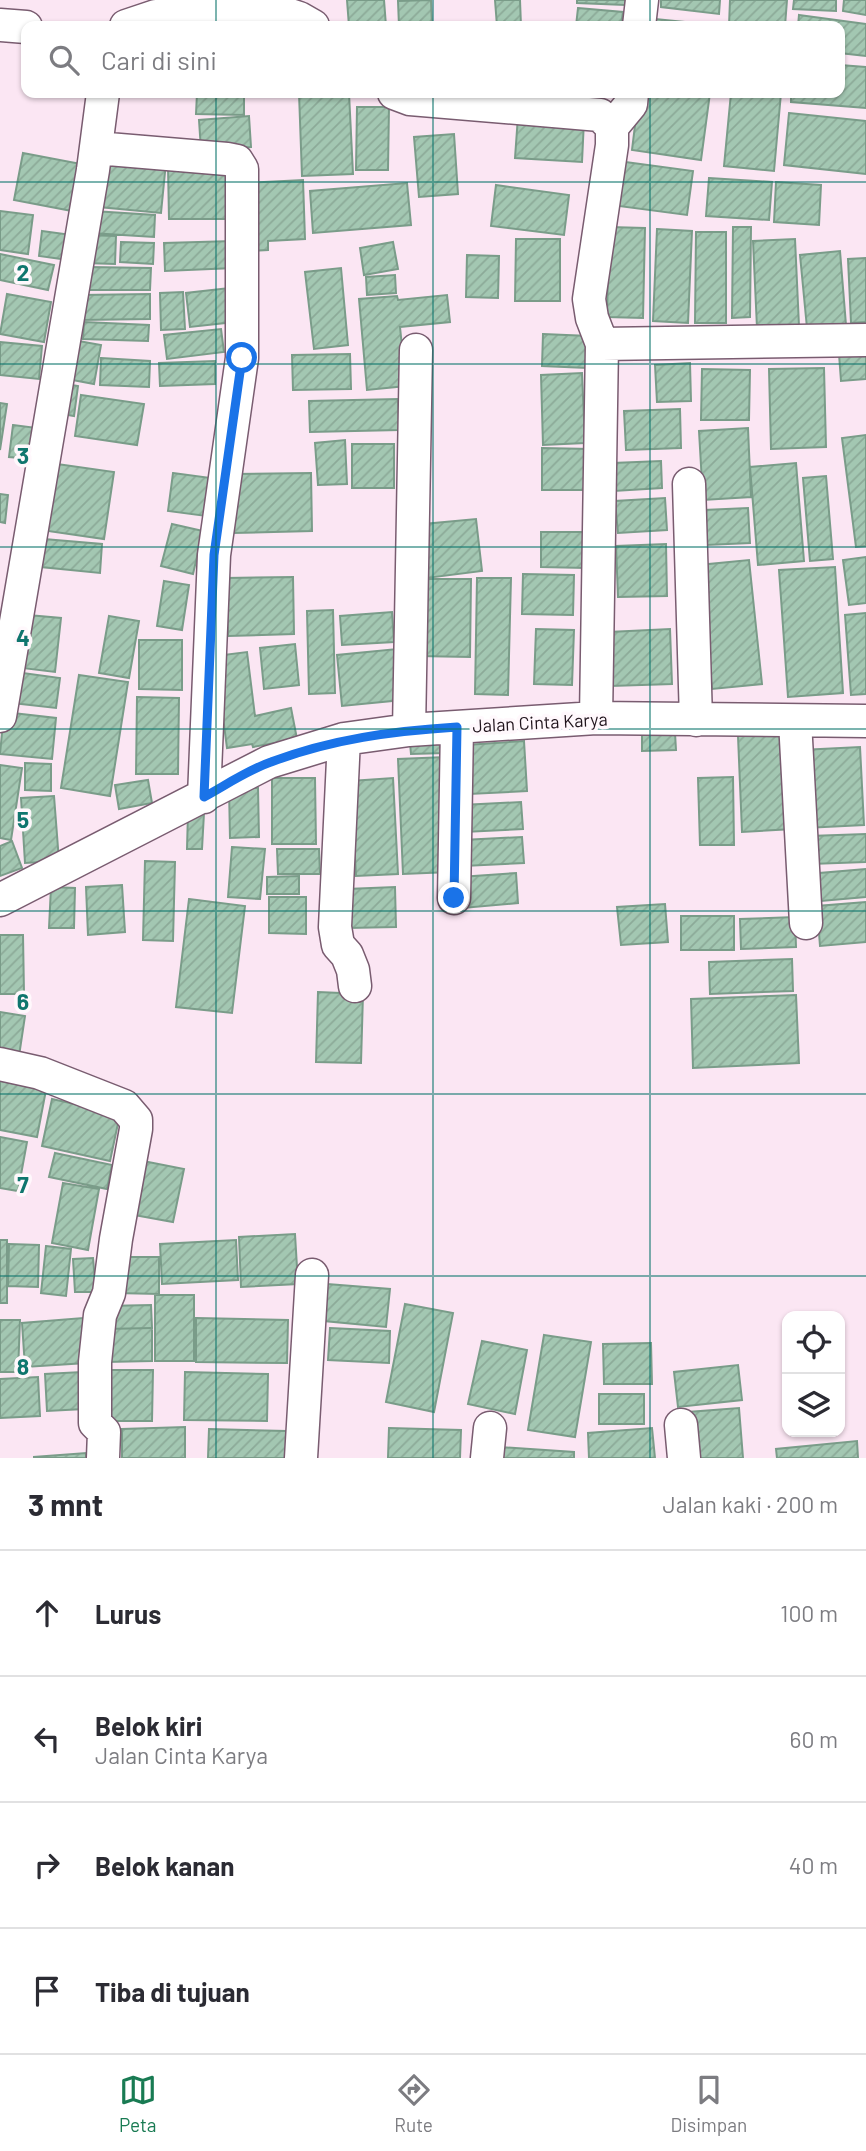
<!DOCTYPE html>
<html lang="id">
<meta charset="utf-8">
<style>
:root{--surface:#fff;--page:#f7f7f7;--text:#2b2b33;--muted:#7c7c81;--line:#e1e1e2;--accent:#197b53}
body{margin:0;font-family:Barlow,sans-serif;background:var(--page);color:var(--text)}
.controls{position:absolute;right:21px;bottom:21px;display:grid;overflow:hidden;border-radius:14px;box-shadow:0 2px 5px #0004}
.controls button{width:63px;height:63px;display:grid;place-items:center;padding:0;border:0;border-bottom:2px solid var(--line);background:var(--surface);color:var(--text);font:35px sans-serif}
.stop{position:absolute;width:21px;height:21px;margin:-16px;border:5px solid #1a73e8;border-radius:50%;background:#fff}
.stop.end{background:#1a73e8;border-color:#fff;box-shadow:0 2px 7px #0008}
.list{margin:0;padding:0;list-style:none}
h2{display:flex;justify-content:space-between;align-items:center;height:91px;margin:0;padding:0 28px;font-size:30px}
h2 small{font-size:23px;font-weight:400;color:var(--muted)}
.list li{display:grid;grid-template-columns:46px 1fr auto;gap:21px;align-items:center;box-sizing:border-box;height:126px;padding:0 28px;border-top:2px solid var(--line)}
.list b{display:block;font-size:26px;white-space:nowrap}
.list p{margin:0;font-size:23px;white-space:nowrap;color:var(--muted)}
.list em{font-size:23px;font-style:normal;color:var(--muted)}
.icon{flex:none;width:38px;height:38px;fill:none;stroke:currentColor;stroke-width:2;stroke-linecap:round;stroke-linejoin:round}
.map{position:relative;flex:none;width:866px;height:1458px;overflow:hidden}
.search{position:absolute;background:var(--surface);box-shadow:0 2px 5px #0004;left:21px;right:21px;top:21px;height:77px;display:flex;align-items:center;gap:18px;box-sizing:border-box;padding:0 24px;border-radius:14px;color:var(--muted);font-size:26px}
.sheet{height:595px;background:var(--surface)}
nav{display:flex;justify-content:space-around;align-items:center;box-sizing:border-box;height:98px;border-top:2px solid var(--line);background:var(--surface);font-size:19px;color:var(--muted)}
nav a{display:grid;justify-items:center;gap:4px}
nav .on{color:var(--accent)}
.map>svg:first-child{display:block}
.building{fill:url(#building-hatch);stroke:#7a9c89;stroke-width:2}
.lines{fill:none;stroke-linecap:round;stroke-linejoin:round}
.minor-casing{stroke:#795c70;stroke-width:35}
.minor{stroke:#fff;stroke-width:32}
.route{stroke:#1a73e8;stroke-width:9}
.grid{fill:none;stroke:#0f766e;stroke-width:2;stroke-opacity:0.55}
.labels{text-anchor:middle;stroke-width:7;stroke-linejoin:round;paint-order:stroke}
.street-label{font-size:18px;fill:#1f131b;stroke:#fff8fc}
.grid-label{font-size:23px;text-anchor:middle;font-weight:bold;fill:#0f766e;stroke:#fff8fc;stroke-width:7;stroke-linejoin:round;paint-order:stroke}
</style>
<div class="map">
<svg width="866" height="1458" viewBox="0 0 866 1458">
<defs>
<pattern id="building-hatch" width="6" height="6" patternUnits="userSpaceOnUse" patternTransform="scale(1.75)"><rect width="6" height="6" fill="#a3c7b2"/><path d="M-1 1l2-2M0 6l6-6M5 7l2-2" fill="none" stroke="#8caa98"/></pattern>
</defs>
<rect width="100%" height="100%" fill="#fbe6f3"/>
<path class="building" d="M347,0H384L386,26H349Z
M431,0L432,26H399L398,1Z
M495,0H520L521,26H497Z
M577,0H626L625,5L577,3Z
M661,0H720L719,14L661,7Z
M730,0H787L785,26H729Z
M794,0H836V11L793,9Z
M844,0H866V15L843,11Z
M578,8L623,12L621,26H576Z
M799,15L866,24V56L840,53V26H798Z
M655,19L714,25V26H654Z
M840,65L866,67V108L791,102V93H840Z
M197,93H244V115L196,114Z
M299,93H349L353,174L302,176Z
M639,93H710L701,160L632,150Z
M731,93H781L774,171L724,166Z
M357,107H389L388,170H356Z
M789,113L866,121V174L784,165Z
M249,116L251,147L201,150L199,120Z
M518,116L584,120L582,162L515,158Z
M454,134L458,194L419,197L414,137Z
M23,153L81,164L72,211L14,200Z
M104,157L166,162L161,213L99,207Z
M618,161L693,171L687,215L611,205Z
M168,167H226V219H169Z
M709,178L772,182L769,220L706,216Z
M303,180L305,239L268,241V250L248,251L244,183Z
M776,182L821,185L819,225L774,222Z
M407,183L411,225L313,233L310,191Z
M496,185L569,195L564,235L491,226Z
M0,211L33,215L28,254L0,250Z
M93,211L155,215L154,237L91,233Z
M609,227L645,228L643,318L607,317Z
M733,227H751L750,317L732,318Z
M657,229L692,231L688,323L653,321Z
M42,231L72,235L69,260L39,256Z
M696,232H726V323H695Z
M86,235L116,236L115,264L85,263Z
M516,239H560V301H515Z
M795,239L799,326L757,328L753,241Z
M233,241L234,268L165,271L164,243Z
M121,242L154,243L153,264L120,262Z
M393,242L398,269L364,275L360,248Z
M840,251L846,325L807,328L800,255Z
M0,254L54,265L48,290L0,280Z
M467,255L499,256L498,298L466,297Z
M866,258V322L851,323L848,259Z
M89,267L151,268L150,290H89Z
M341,268L348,345L314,349L305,272Z
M395,275L396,293L367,295L366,277Z
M229,288L234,322L190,327L186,293Z
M183,292L185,329L161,330L160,293Z
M7,294L51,302L44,342L0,334Z
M150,294V319L81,320V295Z
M447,295L450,322L400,327L406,386L367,390L359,299L397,296L398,300Z
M84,322L149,325L148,341L83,339Z
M221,329L224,352L167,359L164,335Z
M543,334L589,336L587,368L542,366Z
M73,340L101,345L94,384L67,379Z
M0,342L42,346L39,379L0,375Z
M866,352V379L841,381L839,354Z
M350,354L351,389L293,390L292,355Z
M101,358L150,361L149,387L100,385Z
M215,361V384L160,386L159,363Z
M690,363L691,401L657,402L655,365Z
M824,368L826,447L771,449L769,369Z
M702,369L750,370L749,420H701Z
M582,373L585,443L543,445L541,375Z
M66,384L78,386L74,416L62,414Z
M81,395L144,404L137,445L75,436Z
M398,399L399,430L310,432L309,401Z
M0,403L7,404L0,450Z
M680,409L681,448L626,450L624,411Z
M13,425L37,428L33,459L9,457Z
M748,428L751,497L703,500L699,431Z
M866,435V546L856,547L842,438Z
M345,440L347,484L318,485L315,443Z
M352,444H394V488H352Z
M542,448L590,449V490H542Z
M661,461L662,488L614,491L613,463Z
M50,463L114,472L104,539L41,530Z
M796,463L804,561L758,565L750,467Z
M173,473L211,478L206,516L168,511Z
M311,473L312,531L233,533L232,474Z
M826,476L833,559L810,561L803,478Z
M0,494L8,495L5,523L0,522Z
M665,498L667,530L618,533L615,501Z
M748,508L750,543L706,545L704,510Z
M476,519L482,571L419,579L413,525Z
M172,524L203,531L193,574L161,566Z
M541,532H587L586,568L541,567Z
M44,539L102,544L100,573L41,567Z
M666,544L667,596L618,597L616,546Z
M866,557V603L849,605L843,560Z
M749,560L762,684L712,689L699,565Z
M835,567L843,693L788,697L779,570Z
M523,574L574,575L573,615L522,614Z
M293,577L294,634L228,636L226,578Z
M477,578H511L508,695L475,694Z
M419,579H471L470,657L418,656Z
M164,581L189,585L182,630L157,626Z
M333,610L335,693L309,694L307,611Z
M392,612L394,642L342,645L340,616Z
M866,613V694L851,695L845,615Z
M28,615L61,618L55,672L22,668Z
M109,616L139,621L129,678L99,673Z
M536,629L574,630L572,685L534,684Z
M670,629L672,684L611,686L609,632Z
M139,640H182V690L139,689Z
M295,644L299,685L264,689L260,648Z
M397,649L402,700L342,706L337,655Z
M247,652L255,716L291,708L297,739L253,747L252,744L227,748L215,656Z
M8,671L60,678L56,708L4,702Z
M79,675L128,682L110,796L61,788Z
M137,697L179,698L178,774H136Z
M4,712L56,718L52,759L0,754Z
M675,733L676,750L642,751V734Z
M789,734L793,829L742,832L738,736Z
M524,741L527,791L469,794L466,745Z
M444,742L445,753L411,754L410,743Z
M860,747L864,825L805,828L801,750Z
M446,757L450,872L403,874L398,759Z
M25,763L51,764V791L25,790Z
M0,765L22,768L11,840L0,838Z
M733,777L734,845H700L698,778Z
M272,778H315L316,844H272Z
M393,778L398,874L356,876L351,781Z
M148,780L152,803L119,809L115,785Z
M229,788H258L259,837L230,838Z
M54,796L59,861L25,863L21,798Z
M521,802L523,829L464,832L462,805Z
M188,812L204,813L202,849H187Z
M866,834V862L811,864L810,836Z
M522,837L524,863L464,866L463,840Z
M12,841L22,868L0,876V846Z
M232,847L265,849L260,899L228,897Z
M277,849H319L320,874H278Z
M145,861L175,862L173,941L143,940Z
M866,869V897L810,902L808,874Z
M516,873L518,903L463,908L460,877Z
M299,876V894H267V877Z
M122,885L125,932L88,935L86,887Z
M51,887L75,888L74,928H49Z
M395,887L396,927L348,928L347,889Z
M269,897H306V934L269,933Z
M189,899L245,906L232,1013L176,1007Z
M866,902V942L820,946L817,906Z
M665,904L668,942L621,945L617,907Z
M681,916H734V950H681Z
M795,917L796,947L741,949L740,919Z
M0,935H23L24,994H0Z
M792,959L793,991L710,994L709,962Z
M318,992L363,994L361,1063L316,1062Z
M796,995L799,1063L693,1068L691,999Z
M0,1012L25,1016L19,1056L0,1053Z
M0,1081L46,1090L37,1137L0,1130Z
M52,1099L120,1114L110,1161L42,1146Z
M0,1137L27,1142L18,1191L0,1188Z
M55,1153L112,1165L107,1189L49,1177Z
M133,1159L184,1169L173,1222L123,1213Z
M63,1183L99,1189L88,1250L52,1243Z
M295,1234L298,1284L241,1287L239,1237Z
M0,1240H7V1303H0Z
M236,1240L238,1280L162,1284L160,1244Z
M9,1244L39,1245L38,1287L8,1286Z
M46,1246L71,1249L66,1296L41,1293Z
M117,1257H159V1294L116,1293Z
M93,1258L96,1292H75L73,1259Z
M327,1284L390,1289L386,1327L324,1321Z
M155,1295H194V1361H155Z
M405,1304L453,1313L434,1412L386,1402Z
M151,1305L152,1328L105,1329V1306Z
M83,1318L86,1363L25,1367L22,1323Z
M196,1318L288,1320L287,1363L196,1362Z
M0,1320H20L18,1372H0Z
M152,1328V1361L105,1362V1329Z
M330,1328L390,1331L389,1363L328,1360Z
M544,1335L591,1342L575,1437L528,1430Z
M482,1341L527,1350L515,1414L468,1404Z
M651,1343L652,1384H604L603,1344Z
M738,1365L742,1400L678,1407L674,1372Z
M96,1370H153L152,1421H96Z
M82,1372L84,1409L47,1411L45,1374Z
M185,1372L268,1374L267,1421L184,1420Z
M38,1377L40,1416L0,1418V1379Z
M599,1394H644V1424H599Z
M739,1408L743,1458H691L688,1412Z
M185,1427V1458H122V1429Z
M389,1428L461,1430L460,1458H388Z
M652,1428L655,1458H589L588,1433Z
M209,1429L286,1431V1458H208Z
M857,1441L858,1458H777L776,1449Z
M499,1447L574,1452V1458H498Z
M86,1453V1458H34V1457Z"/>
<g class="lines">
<defs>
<path id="minor" d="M0,25L26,27
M126,26L156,16L284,13L299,18L313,26
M639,26L642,0
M394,93L410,99L600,115L612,127
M96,148L227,159L237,161L242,169V358L214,555L204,797
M602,344L866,340
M689,484L696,720
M0,716L93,170L103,93
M596,718L602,344L592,318L589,299L612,145V127L631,104L632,93
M795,721L806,923
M409,730L416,350
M344,739L335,927L338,945L347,955L353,970L355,986
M454,898L457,727
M0,900L269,762L344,739L409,730L596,718L866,721
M0,1064L40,1073L124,1106L136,1120V1129L116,1239L109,1293L100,1315L95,1362V1423L104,1432L103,1458
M681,1425L684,1458
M301,1458L312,1275
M487,1458L490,1428"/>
</defs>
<use href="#minor" class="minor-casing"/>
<use href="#minor" class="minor"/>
</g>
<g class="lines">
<path class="route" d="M242,358L214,555L204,797C226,785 248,770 271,762C332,739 393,731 457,727L454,898"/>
</g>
<path class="grid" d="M216,0V26M433,0V26M650,0V26M216,93V1458M433,93V1458M650,93V1458M0,182H866M0,364H866M0,547H866M0,729H866M0,911H866M0,1094H866M0,1276H866"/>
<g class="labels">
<g class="street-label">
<text transform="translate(540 723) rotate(-3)" y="6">Jalan Cinta Karya</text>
</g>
</g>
<g class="grid-label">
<text x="23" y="281">2</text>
<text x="23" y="464">3</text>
<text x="23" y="646">4</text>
<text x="23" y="828">5</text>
<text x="23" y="1010">6</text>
<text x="23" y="1193">7</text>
<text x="23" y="1375">8</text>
</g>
</svg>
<div class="controls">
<button><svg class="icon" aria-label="locate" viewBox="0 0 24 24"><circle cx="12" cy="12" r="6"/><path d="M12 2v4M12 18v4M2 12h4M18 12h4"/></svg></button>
<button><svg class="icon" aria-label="layers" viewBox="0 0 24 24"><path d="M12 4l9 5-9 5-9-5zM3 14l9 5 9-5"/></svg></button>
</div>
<div class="stop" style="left:242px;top:358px"></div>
<div class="stop end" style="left:454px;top:898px"></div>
<div class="search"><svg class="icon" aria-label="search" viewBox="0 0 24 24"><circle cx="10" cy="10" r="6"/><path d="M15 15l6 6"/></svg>Cari di sini</div>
</div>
<section class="sheet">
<h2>3 mnt<small>Jalan kaki · 200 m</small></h2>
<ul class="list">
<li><svg class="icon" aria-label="ahead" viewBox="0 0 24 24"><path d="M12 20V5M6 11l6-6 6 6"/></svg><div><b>Lurus</b></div><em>100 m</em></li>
<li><svg class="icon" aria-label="left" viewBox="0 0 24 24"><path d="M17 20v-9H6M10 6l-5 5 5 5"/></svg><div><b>Belok kiri</b><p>Jalan Cinta Karya</p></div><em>60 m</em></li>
<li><svg class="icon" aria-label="right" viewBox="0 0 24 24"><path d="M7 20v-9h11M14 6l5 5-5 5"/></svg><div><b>Belok kanan</b></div><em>40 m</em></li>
<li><svg class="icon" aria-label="arrive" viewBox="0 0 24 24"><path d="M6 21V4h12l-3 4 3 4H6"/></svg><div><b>Tiba di tujuan</b></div></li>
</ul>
</section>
<nav>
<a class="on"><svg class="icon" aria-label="map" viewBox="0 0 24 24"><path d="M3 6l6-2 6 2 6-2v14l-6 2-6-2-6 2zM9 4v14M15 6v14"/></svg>Peta</a>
<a><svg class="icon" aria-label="directions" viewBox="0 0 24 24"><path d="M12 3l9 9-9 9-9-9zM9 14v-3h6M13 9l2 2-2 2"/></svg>Rute</a>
<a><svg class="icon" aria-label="saved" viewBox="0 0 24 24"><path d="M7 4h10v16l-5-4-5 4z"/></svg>Disimpan</a>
</nav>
